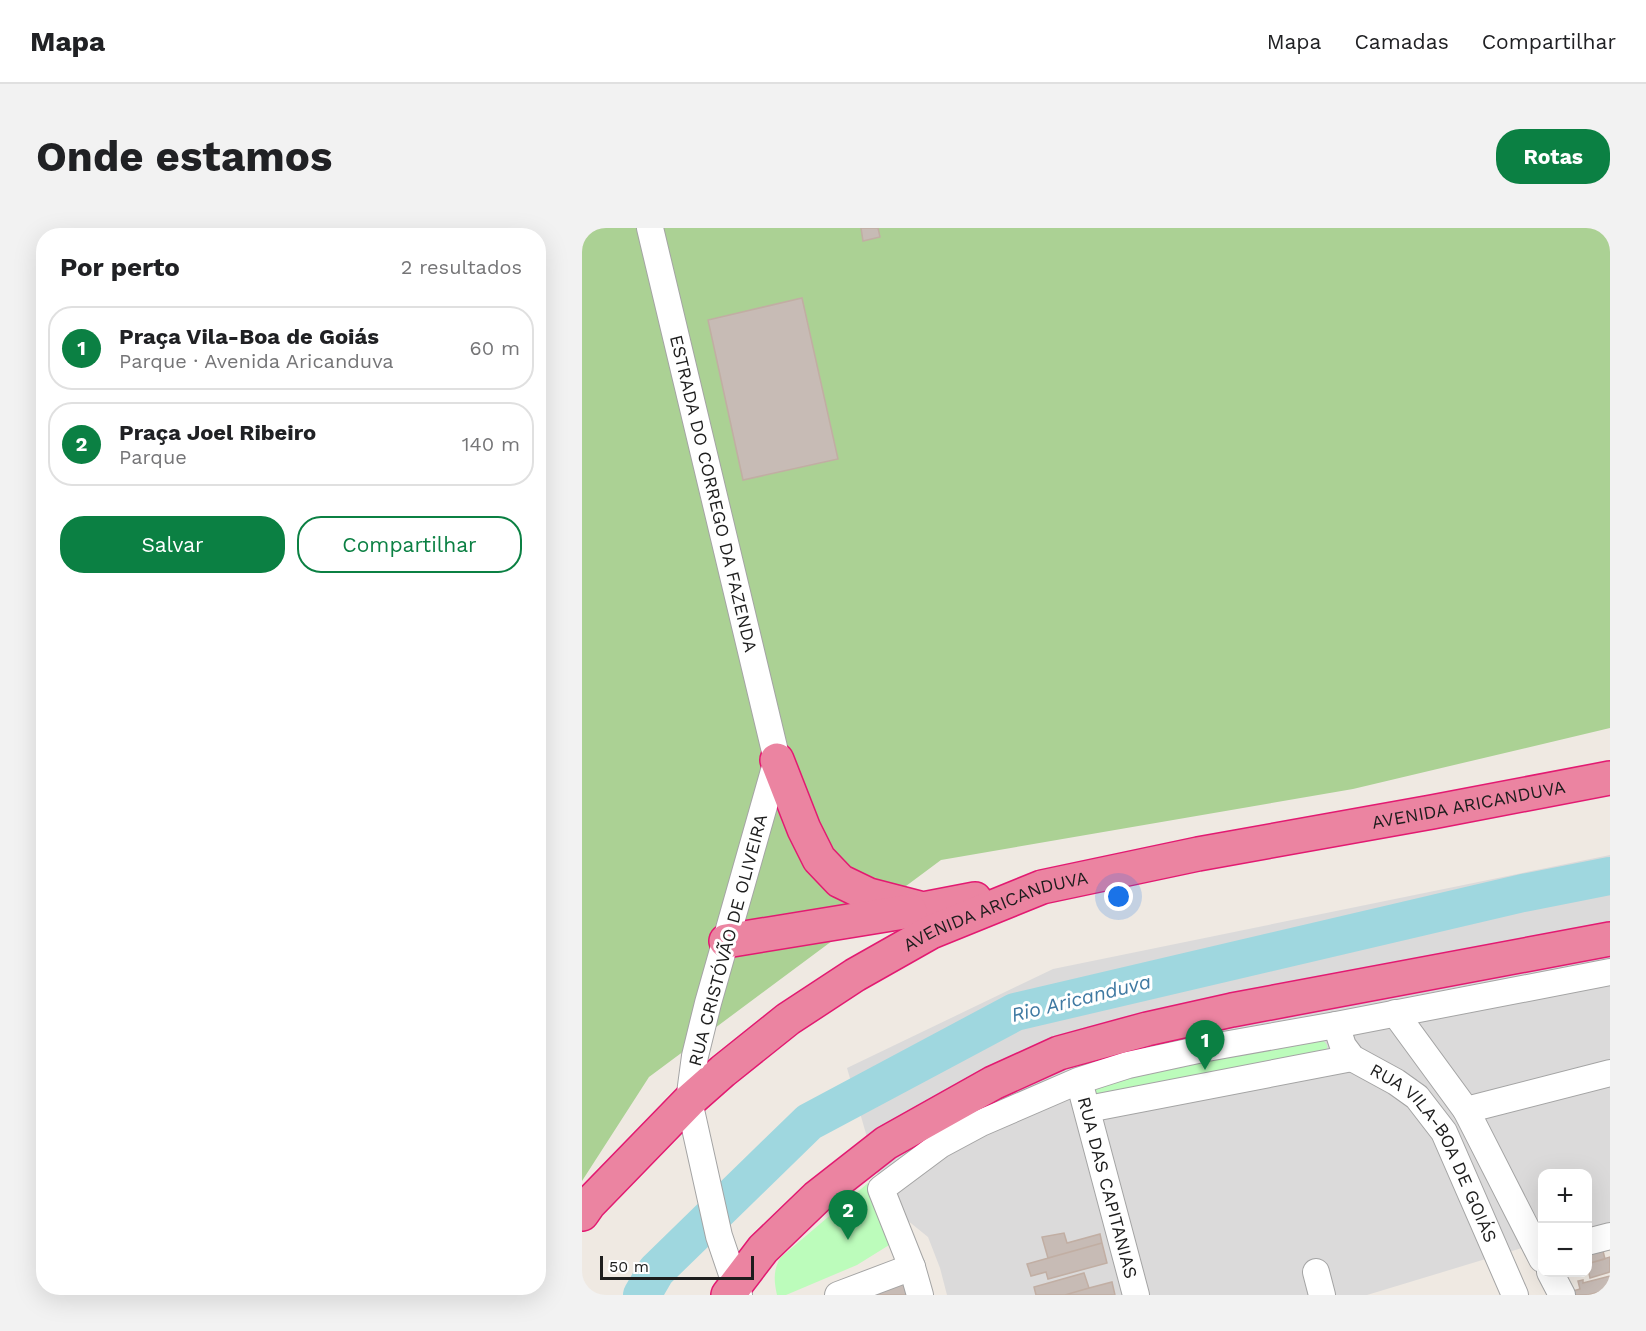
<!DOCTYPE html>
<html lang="pt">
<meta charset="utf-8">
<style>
:root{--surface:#fff;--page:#f2f2f2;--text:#202124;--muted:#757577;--line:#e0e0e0;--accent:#0b8043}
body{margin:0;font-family:"Work Sans",sans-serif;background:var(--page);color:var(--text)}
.controls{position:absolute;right:18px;bottom:18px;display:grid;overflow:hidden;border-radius:12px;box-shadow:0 6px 24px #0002}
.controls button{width:54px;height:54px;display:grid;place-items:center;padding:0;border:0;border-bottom:2px solid var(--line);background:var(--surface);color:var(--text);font:30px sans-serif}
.scale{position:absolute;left:18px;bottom:15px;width:154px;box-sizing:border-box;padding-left:6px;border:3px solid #1d1d1d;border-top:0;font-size:16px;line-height:21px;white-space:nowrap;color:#1d1d1d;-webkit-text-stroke:4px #fff;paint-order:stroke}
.you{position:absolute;left:537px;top:669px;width:21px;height:21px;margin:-15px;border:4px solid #fff;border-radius:50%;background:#1a73e8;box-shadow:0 0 0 9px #1a73e833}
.badge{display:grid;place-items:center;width:39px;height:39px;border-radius:50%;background:var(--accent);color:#fff;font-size:20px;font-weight:700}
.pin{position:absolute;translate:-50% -50px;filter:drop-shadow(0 2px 3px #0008)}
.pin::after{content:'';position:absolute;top:32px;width:21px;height:18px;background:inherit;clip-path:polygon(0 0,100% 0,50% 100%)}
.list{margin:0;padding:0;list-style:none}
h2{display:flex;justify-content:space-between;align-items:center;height:78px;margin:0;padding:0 24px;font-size:26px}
h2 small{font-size:20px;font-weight:400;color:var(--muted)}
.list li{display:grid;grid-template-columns:39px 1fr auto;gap:18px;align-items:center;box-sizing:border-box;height:84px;margin:0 12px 12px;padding:0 12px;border:2px solid var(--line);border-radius:24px}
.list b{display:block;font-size:22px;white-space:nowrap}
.list p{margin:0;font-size:20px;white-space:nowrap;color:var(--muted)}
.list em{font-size:20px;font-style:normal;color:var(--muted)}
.actions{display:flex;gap:12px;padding:18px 24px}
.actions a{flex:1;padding:14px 0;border:2px solid var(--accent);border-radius:24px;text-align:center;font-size:21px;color:var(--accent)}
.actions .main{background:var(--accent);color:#fff}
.map{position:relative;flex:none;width:1028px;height:1067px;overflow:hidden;border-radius:24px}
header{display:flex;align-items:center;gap:36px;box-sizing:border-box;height:84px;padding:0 30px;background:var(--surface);border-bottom:2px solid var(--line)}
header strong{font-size:28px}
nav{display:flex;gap:33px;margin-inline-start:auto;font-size:21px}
.intro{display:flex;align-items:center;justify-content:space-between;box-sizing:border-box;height:144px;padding:0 36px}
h1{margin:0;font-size:42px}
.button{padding:15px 27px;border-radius:24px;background:var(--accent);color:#fff;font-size:21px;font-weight:700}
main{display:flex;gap:36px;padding:0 36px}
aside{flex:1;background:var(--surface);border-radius:24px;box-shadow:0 6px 24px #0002}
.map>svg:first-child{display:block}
.residential{fill:#dbdada}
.forest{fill:#abd194}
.park{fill:#bcfcbb}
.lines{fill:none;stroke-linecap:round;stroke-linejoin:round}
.river{stroke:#9fd7df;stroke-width:38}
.building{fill:#c7bbb5;stroke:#c1aea3;stroke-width:1.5}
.minor-casing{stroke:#a4a4a4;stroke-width:28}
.highway-casing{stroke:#e21a71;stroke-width:36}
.minor{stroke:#fff;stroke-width:26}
.highway{stroke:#eb84a1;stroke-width:33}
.labels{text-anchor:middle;stroke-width:6;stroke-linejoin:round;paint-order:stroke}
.street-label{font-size:18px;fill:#1d1d1d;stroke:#fff}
.water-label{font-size:20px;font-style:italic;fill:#3f79a2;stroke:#fff}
</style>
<header>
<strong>Mapa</strong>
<nav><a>Mapa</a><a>Camadas</a><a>Compartilhar</a></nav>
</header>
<div class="intro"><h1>Onde estamos</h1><a class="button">Rotas</a></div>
<main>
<aside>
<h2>Por perto<small>2 resultados</small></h2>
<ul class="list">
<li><span class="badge">1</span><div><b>Praça Vila-Boa de Goiás</b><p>Parque · Avenida Aricanduva</p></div><em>60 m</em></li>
<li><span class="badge">2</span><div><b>Praça Joel Ribeiro</b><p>Parque</p></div><em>140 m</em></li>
</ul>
<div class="actions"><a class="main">Salvar</a><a>Compartilhar</a></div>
</aside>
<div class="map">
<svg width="1028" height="1067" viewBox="0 0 1028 1067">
<rect width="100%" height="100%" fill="#efe9e2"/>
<path class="residential" d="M1028,627V994L1006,1000L1005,946H960V1014L785,1067H365L358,1040L346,1009L304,975L265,840L471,741Z"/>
<path class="forest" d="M0,0H1028V500L771,561L359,632L67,849L0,953Z"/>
<path class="park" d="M741,812L745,817V823L514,875L510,861C584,835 663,825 741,812Z
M286,955L312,1014L275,1037L204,1067H195C192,1053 191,1043 198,1030Z"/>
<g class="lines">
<path class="river" d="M60,1067L74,1043L227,894L433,784L941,665L1028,648"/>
</g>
<path class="building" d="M279,0H296L298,9L281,13Z
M220,70L256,231L161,252L126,92Z
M482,1005L485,1015L518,1006L520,1015L466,1030L460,1009Z
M520,1015L525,1035L466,1051L464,1044L449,1048L445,1036Z
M1019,1015L1023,1031L1005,1036V1018Z
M1028,1029V1044L1008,1050L1005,1036Z
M502,1045L507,1060L483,1067H454L452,1059Z
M1028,1048V1061L1006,1067H992L991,1063L998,1061L996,1053L1001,1052V1055Z
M530,1054L533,1067H483L507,1060Z
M320,1055L334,1061L335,1067H272Z
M1028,1061V1067H1008Z"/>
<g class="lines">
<defs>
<g id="minor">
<path id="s1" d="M68,0L195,532L126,775L113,828L107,873L137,1008L157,1067"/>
<path d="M813,785L884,882L960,1031"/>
<path id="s2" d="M754,797L761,818L770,830L814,854L835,869L862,904L933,1067"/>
<path id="s3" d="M500,864L554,1067"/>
<path d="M506,881L770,830"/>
<path d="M884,882L1028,845"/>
<path d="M1005,1014L1028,1008"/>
<path d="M734,1044L740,1067"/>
<path d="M968,1044L980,1067"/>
<path d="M256,1067L330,1039"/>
<path d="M338,1067L330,1039L299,961L358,917L399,895L496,853L546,837L625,820L754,797L1028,744"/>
</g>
<g id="highway">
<path d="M195,532L222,601L237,631L258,653L287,667L341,681L393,671"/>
<path d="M144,713L328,683"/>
<path id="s4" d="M0,986L7,976L107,873L141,843L206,791L273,747L349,704L460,659L616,626L850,584L1028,550"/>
<path d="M146,1067L181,1021L235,969L304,915L411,855L477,825L565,801L650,782L1028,711"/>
</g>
</defs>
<use href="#minor" class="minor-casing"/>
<use href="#highway" class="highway-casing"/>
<use href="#minor" class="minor"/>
<use href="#highway" class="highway"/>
</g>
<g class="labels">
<g class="street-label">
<text dy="6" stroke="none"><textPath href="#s1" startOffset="273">ESTRADA DO CORREGO DA FAZENDA</textPath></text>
<text dy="6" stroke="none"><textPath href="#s4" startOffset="1006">AVENIDA ARICANDUVA</textPath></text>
<text dy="6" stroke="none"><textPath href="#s4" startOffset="520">AVENIDA ARICANDUVA</textPath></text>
<text transform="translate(146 712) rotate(-75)" y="6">RUA CRISTÓVÃO DE OLIVEIRA</text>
<text dy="6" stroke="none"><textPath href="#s2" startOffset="168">RUA VILA-BOA DE GOIÁS</textPath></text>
<text dy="6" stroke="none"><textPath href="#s3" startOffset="99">RUA DAS CAPITANIAS</textPath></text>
</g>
<g class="water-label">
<text transform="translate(499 770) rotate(-14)" y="7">Rio Aricanduva</text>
</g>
</g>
</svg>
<div class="controls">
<button>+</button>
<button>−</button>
</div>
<div class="scale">50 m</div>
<div class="you"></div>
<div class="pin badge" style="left:623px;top:842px">1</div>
<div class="pin badge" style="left:266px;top:1012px">2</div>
</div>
</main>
